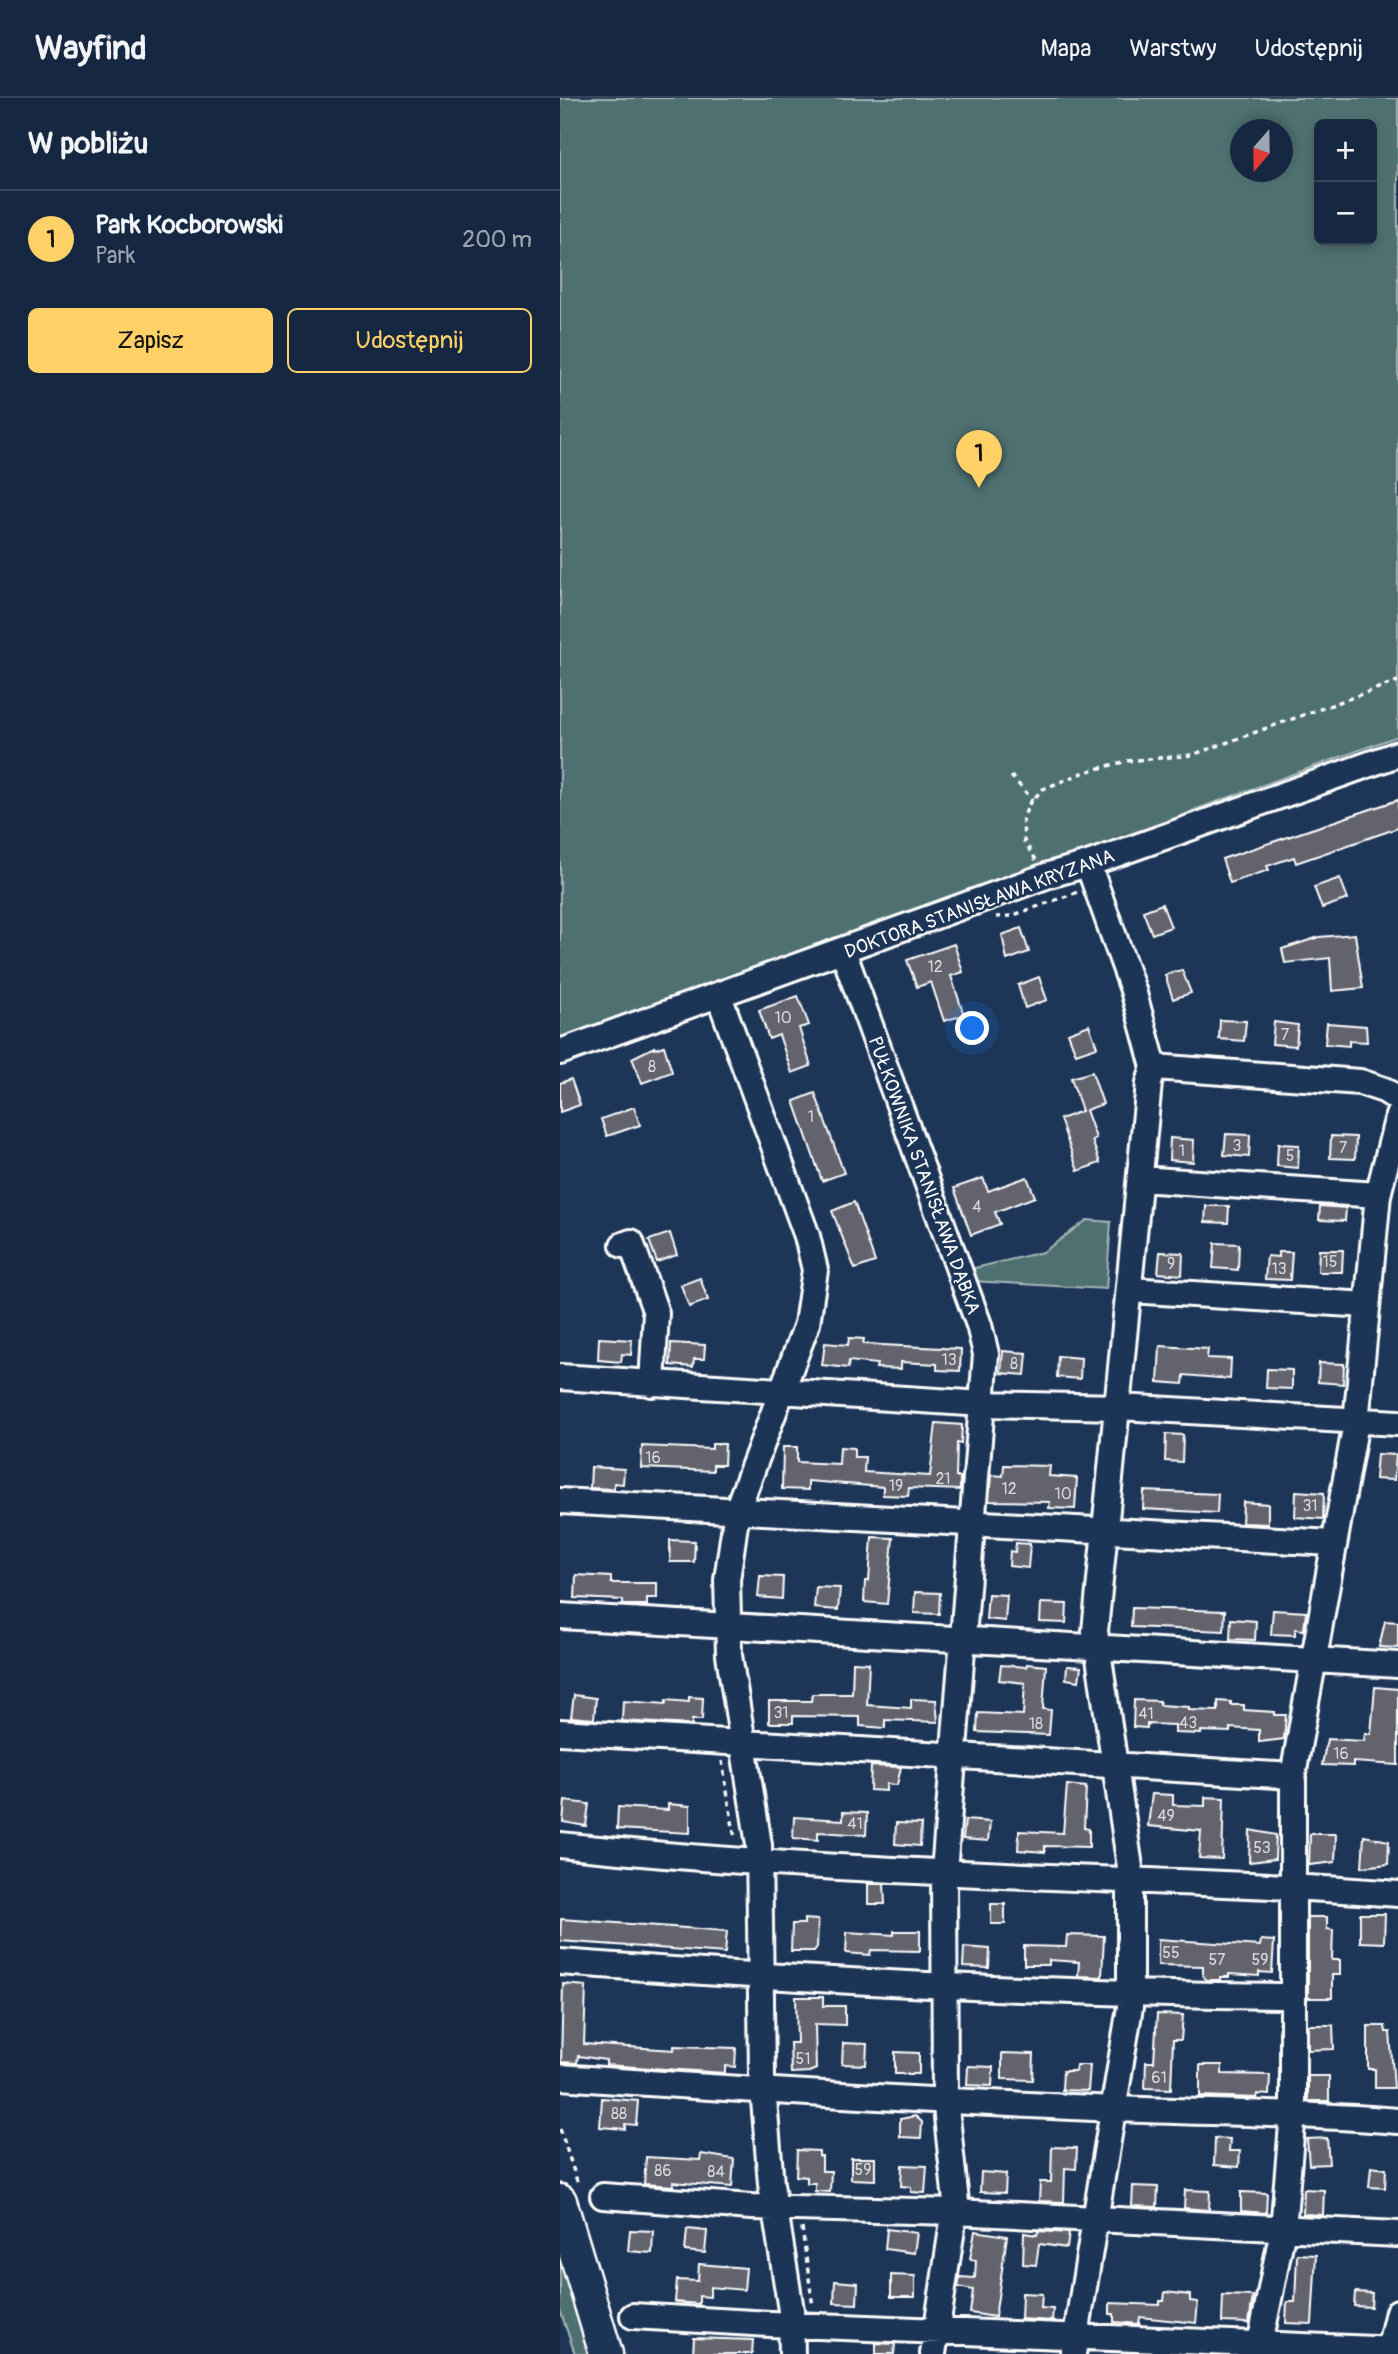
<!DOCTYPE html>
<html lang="pl">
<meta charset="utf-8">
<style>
:root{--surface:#162841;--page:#1f3048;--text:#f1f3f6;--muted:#9ea6b1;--line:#35445a;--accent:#ffd166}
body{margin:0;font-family:Pangolin,sans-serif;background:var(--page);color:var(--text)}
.controls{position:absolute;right:21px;top:21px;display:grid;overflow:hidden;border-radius:10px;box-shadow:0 4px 10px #0003}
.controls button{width:63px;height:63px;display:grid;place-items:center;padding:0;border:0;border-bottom:2px solid var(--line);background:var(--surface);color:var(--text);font:35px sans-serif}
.compass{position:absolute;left:670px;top:21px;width:63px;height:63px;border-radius:50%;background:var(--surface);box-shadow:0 4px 10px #0003;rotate:200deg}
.you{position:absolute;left:413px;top:931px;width:24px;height:24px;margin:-18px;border:5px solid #fff;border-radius:50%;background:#1a73e8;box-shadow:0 0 0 10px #1a73e833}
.badge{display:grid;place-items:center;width:46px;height:46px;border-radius:50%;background:var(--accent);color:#111;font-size:23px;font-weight:700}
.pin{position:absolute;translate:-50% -58px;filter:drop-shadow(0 2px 4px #0008)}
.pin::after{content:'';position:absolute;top:37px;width:24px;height:21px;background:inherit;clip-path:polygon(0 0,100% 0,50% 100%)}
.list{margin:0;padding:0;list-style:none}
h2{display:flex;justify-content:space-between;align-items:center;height:91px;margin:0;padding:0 28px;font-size:30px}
h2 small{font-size:23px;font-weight:400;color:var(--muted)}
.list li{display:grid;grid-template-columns:46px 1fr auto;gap:21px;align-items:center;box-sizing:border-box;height:98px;padding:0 28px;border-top:2px solid var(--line)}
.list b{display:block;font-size:26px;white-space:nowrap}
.list p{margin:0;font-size:23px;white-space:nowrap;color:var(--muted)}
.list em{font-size:23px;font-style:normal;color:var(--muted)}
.actions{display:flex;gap:14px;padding:21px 28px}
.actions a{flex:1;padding:16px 0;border:2px solid var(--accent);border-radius:10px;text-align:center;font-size:24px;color:var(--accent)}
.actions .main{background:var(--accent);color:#111}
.map{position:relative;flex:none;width:838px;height:2256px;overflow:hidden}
header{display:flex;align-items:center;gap:42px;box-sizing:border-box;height:98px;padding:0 35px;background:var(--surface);border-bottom:2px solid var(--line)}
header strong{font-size:33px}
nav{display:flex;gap:38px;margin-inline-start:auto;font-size:24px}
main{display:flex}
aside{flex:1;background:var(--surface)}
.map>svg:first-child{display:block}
.green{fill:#4f6f6f;stroke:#a7b7b7;stroke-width:2;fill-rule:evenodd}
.building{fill:#64646e;stroke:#fff;stroke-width:2}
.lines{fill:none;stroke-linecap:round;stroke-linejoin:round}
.minor-casing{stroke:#fff;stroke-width:30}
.major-casing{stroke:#fff;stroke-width:37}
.path{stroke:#fff;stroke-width:3.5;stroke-dasharray:5 5;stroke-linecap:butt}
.minor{stroke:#1d3557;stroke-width:24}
.major{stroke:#1d3557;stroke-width:32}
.labels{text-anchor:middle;stroke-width:5;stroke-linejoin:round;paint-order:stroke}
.number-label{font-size:16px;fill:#d8d8db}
.street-label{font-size:19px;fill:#fff;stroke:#1d3557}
</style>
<header>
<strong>Wayfind</strong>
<nav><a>Mapa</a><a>Warstwy</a><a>Udostępnij</a></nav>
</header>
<main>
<aside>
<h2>W pobliżu<small></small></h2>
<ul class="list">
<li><span class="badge">1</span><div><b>Park Kocborowski</b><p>Park</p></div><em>200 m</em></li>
</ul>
<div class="actions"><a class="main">Zapisz</a><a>Udostępnij</a></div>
</aside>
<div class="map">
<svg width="838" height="2256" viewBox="0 0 838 2256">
<rect width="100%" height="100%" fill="#1d3557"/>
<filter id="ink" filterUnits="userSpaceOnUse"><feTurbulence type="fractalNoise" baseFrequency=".0143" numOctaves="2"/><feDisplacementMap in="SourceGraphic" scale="14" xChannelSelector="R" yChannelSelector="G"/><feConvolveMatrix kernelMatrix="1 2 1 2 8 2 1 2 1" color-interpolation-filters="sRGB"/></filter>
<g filter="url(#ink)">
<path class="green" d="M0,0H838V638L634,712L617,722L0,941ZM759,26H812V142H759ZM680,32H722V74H680Z
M527,1122L551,1124L546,1191L412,1183L408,1174L415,1170L483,1154Z
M0,2142L36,2256H15L0,2212Z"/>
<path class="building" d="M838,702V730L736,765L734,759L707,768L709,772L670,785L662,761Z
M780,780L788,801L762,810L754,789Z
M602,806L611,829L592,836L583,813Z
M461,830L469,854L447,862L442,837Z
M795,836L803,890L772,893L770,860L725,865L722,851L759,839Z
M394,846L403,874L391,878L404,917L384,923L371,884L357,889L347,862Z
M622,872L631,895L613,901L605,877Z
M479,879L487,902L465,910L458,887Z
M238,898L249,927L239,930L251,968L232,975L219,937L209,941L199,912Z
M660,922L686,923L684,943L659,941Z
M714,924L738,927L736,948L712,946Z
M767,925L806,928L807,944L789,943V948L765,946Z
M529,927L537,949L516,956L508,935Z
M104,948L112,974L82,985L72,960L94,949V951Z
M532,974L543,1006L526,1012L536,1040L532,1042L540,1065L518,1073L500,1021L522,1013L511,980Z
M11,981L20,1007L0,1014V985Z
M255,995L284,1075L262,1083L234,1003Z
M74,1009L80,1027L47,1038L41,1021Z
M666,1036L690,1037L689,1059L664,1057Z
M771,1038L796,1039L795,1061L770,1060Z
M610,1040L634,1042L633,1064L609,1062Z
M718,1046L739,1047L738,1070L717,1068Z
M467,1079L475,1099L435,1114L440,1126L411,1137L394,1090L423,1080L428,1093Z
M294,1104L315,1164L295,1171L272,1113Z
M646,1108H669L668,1125L645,1124Z
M760,1108L786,1110L785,1123L759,1122Z
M110,1135L117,1157L97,1164L89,1142Z
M655,1145L679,1146L678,1172L653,1170Z
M759,1152H783L782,1174H758Z
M600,1154L623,1155L622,1177L598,1175Z
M718,1154H732L730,1182L705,1181L707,1158L718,1159Z
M140,1180L148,1202L129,1209L121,1187Z
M39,1240L72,1242L71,1257L62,1256L61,1264L38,1262Z
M289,1240L304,1241L303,1246L401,1251L400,1273L377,1272V1266L341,1264V1271L316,1270L317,1266L289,1263L288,1270L262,1267L265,1245L288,1247Z
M111,1245L145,1247L144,1261H134L133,1269L110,1267Z
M600,1248L648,1251L647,1260L671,1261L670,1281L624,1277L623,1286L598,1284Z
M443,1253L467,1255L465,1277L441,1275Z
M498,1258L521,1260L520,1281L497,1279Z
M759,1265L784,1266L783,1286L758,1284Z
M707,1271L732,1272V1291L706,1290Z
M376,1325L402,1327L401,1346L397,1345L396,1379H400V1392L349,1390L348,1398L323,1397V1389L248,1383V1392L222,1391L223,1349H237V1364L279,1366L280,1349L294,1350V1359H305L304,1374L370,1378Z
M606,1336L623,1337L622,1364L605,1363Z
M152,1346H165L164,1367H153V1373L81,1370L82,1348L152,1351Z
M817,1356L836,1357L834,1382L815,1381Z
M444,1367L490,1368L489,1378L517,1380L515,1411L489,1410L490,1404L429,1403L431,1377L443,1378Z
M31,1369L64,1371L63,1386L54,1385V1391L30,1390Z
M584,1393L658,1396L657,1415L583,1411Z
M736,1393L764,1395L763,1421L735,1419Z
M683,1404L708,1406V1426L682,1425Z
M312,1439L333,1440L327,1506L304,1504L305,1483H309Z
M110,1442L135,1443L134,1464H110Z
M456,1445L470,1446L468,1470L449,1468L450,1453L455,1454Z
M16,1477L51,1479V1485H97V1500H87V1507H63V1502L15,1500Z
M200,1478L223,1479L222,1501L198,1499Z
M256,1489L280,1490L278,1512L254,1510Z
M355,1494L380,1495L379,1516L354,1515Z
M428,1496L447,1497L445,1523L426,1521Z
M481,1505L507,1506L506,1525L480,1524Z
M572,1510L665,1513L664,1533L571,1529Z
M713,1512L746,1514L744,1532L735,1531V1537L711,1536Z
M671,1521L696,1523L695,1542L670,1541Z
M825,1523L838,1524V1550L819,1549Z
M293,1564L309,1565L307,1607L351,1610V1601L376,1602L378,1624L325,1622V1630L300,1628V1619L233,1618V1625H209V1603H251L252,1596H292Z
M467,1566L486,1568L483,1611L491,1612L489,1637L417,1634L418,1615L463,1617L465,1585L439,1582L441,1567L466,1569Z
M507,1568L521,1569L519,1583L506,1581Z
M815,1589L838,1591V1667L793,1664V1668L762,1667L767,1641L804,1643L805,1636H811Z
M14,1597L36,1600L34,1621L11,1619Z
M129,1599L143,1600L142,1622H132V1627L62,1623L63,1603L106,1606V1602L129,1604Z
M574,1602L600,1603V1607L629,1609V1612L658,1613V1603L671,1604V1607H684V1612L714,1614V1617H726L724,1641L699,1644V1632L670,1630V1634L641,1633V1636L615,1635V1627L587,1626V1630L573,1629Z
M311,1668L341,1669L337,1687L326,1686V1693L310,1692Z
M507,1687L526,1689L524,1730L529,1731V1749L485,1748V1754L458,1752L459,1733L503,1735Z
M592,1696L613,1697V1707L645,1708V1699L664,1700L662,1761L639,1760L641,1733L588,1728Z
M5,1703L29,1706L26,1728L3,1724Z
M108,1706L130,1708V1735L57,1731L58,1709L108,1712Z
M283,1714L307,1715L306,1737L258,1734V1742L233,1740L234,1719L283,1722Z
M405,1722L430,1724L428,1743L403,1741Z
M336,1725L361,1726L360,1748L335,1746Z
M690,1732L716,1737L715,1761L689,1764Z
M750,1736H776L775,1764L749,1767Z
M804,1738L829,1743L828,1766L802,1769Z
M308,1786H324L325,1806H308Z
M431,1806H445V1826H431Z
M800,1816H825L824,1845L800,1844Z
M748,1819H767V1831L773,1832L772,1862H780V1877H772V1900H748Z
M1,1821L167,1833L165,1855L0,1843Z
M244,1821L258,1822L257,1849L254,1853H231L232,1826H244Z
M334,1833H360V1853L311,1852L310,1857L286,1855L287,1834L334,1837Z
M507,1837L544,1838L542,1879L518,1878L519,1864L489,1862V1867H464V1848L506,1849Z
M598,1841L700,1848L701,1842L714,1843L712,1875L699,1874V1878L669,1876V1879H660V1882H646L643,1878V1868L598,1867Z
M404,1849L430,1851L429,1870L403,1869Z
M3,1886L26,1888L24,1946L114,1952V1948L176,1950L175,1969L165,1968V1975L46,1967V1962L18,1958L17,1965L1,1964Z
M236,1899H263V1908H285V1927L255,1926L256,1971L249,1974L231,1975L230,1945H237Z
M597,1916L623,1917L621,1942H613L611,1991L585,1990L586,1964H594Z
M748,1927H773L774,1951L748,1952Z
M808,1928H825L826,1934H830L834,1990H815V1971H808Z
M283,1945L307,1946L306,1967L282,1966Z
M335,1954L359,1955V1976H335Z
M442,1955L474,1956L473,1982L442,1981Z
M516,1967H530L528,1993L502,1992L503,1973H515Z
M640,1967H662V1976L710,1977L709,1997L698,1996L697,2000L640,1998Z
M408,1968L433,1969L432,1988L407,1987Z
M748,1978H769V2003H748Z
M42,2000L78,2003L76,2027L65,2026V2031L40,2029Z
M355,2018L362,2024L361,2040L340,2039V2021Z
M655,2040L670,2041L669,2053H680L679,2069L654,2067Z
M767,2040L769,2066L749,2067L747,2041Z
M492,2049L517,2050L516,2071L505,2070L504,2104L479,2103L480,2084H491Z
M237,2052L259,2053V2058H262V2073H271L270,2094L255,2093V2085H247V2079L236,2078Z
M141,2056L174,2061L172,2089L113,2084V2088L84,2086L86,2059L140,2062Z
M291,2060H315V2082L291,2081Z
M342,2067L367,2068L365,2095L351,2094V2089L341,2088Z
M811,2069L826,2071L825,2090L809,2089Z
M421,2074L446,2076L445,2095L420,2094Z
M573,2088L598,2089L597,2109L572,2108Z
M744,2091L764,2092L763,2117L743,2116Z
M625,2092L650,2093L649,2112L624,2110Z
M681,2094L707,2095L706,2115L681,2113Z
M127,2131L147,2133L145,2155L125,2153Z
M327,2131L357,2135L354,2155L325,2151Z
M70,2132L93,2133L92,2155L68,2153Z
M415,2133L447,2138L435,2219L410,2215L413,2192L398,2189L400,2179L415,2180L416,2162L410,2161Z
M478,2133L509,2135L507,2150L479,2146L476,2167L463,2166L464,2135L477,2137Z
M737,2156L756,2157L752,2226L726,2225L727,2204H735Z
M139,2166L186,2170L184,2192L150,2189V2199L139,2198V2206L115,2204L117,2182L138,2183Z
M331,2177L355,2178V2199H331Z
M275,2183L298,2185L297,2206L274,2205Z
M605,2194L630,2197V2203L638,2204L636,2225L580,2219L579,2226L554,2224V2216H550V2205L600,2207V2203H604Z
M795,2194L812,2195L811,2209L794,2208Z
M462,2195L482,2196L481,2210L493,2211L492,2223L461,2221Z
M663,2197L693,2198L689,2225L662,2224Z
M134,2240L193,2242L192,2256H133Z
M316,2245L335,2246L334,2256H316Z"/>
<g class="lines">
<defs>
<path id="minor" d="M528,766L573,892L594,969L800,984L824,992L838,1001
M283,853L419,1227L426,1256L384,1774L385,2000L396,2104L373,2256
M159,898L247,1138L255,1172L247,1226L177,1412L167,1482L169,1557L199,1747L202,1978L211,2086L231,2212L232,2256
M0,954L489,777L528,766L838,656
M580,1081L818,1097
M63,1147L71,1144L96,1215L92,1286
M570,1192L807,1207
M0,1279L424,1306L559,1309L838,1325
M0,1403L773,1445
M0,1518L838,1567
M0,1634L733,1678
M0,1747C195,1768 392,1775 589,1783C672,1786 755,1789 838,1796
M0,1864C244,1882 488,1896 732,1898
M0,1979C186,1992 371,2003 557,2011C651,2015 744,2015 838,2023
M43,2098L191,2109L395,2114L838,2136
M73,2218L210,2226L838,2252
M513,2256L570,1909V1769L535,1533L589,985L594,969
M698,2256L723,2131L733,2015V1678L796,1324L818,1097L838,1018
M828,2256L838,2214"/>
<path id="major" d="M0,2103L46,2256"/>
</defs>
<use href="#minor" class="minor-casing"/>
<use href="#major" class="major-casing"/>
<path class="path" d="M451,678L473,702
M476,762L464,743L463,723L468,707L483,691L525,674L567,663L632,657L838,583
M436,819L451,818L518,794
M162,1663L175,1741
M0,2031L18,2086
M242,2130L253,2209"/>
<use href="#minor" class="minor"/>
<use href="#major" class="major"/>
</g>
</g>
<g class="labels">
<g class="number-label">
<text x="375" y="874">12</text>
<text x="223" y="925">10</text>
<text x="725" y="942">7</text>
<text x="92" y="974">8</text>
<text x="251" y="1024">1</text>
<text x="677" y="1053">3</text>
<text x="783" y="1055">7</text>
<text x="622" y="1058">1</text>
<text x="730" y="1063">5</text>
<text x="417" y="1114">4</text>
<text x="770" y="1169">15</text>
<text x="611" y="1171">9</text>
<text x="719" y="1176">13</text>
<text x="389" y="1267">13</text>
<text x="454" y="1271">8</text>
<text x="93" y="1365">16</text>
<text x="383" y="1386">21</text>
<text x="336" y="1393">19</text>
<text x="449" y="1396">12</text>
<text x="503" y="1401">10</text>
<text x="750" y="1413">31</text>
<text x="221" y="1620">31</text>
<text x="586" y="1621">41</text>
<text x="628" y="1630">43</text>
<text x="476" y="1631">18</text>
<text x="781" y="1661">16</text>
<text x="606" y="1723">49</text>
<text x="295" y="1731">41</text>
<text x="702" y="1755">53</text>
<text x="611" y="1860">55</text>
<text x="657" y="1867">57</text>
<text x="700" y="1867">59</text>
<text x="243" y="1966">51</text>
<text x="599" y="1985">61</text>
<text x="59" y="2021">88</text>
<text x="303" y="2077">59</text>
<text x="103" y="2078">86</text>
<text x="156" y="2079">84</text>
</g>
<g class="street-label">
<text transform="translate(419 805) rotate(-20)" y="7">DOKTORA STANISŁAWA KRYZANA</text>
<text transform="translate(365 1077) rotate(70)" y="7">PUŁKOWNIKA STANISŁAWA DĄBKA</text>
</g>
</g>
</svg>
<div class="controls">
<button>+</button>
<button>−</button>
</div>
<svg class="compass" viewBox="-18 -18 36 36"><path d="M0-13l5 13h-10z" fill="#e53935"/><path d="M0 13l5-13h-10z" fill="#9ea6b1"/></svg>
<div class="you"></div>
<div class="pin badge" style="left:419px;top:390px">1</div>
</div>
</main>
